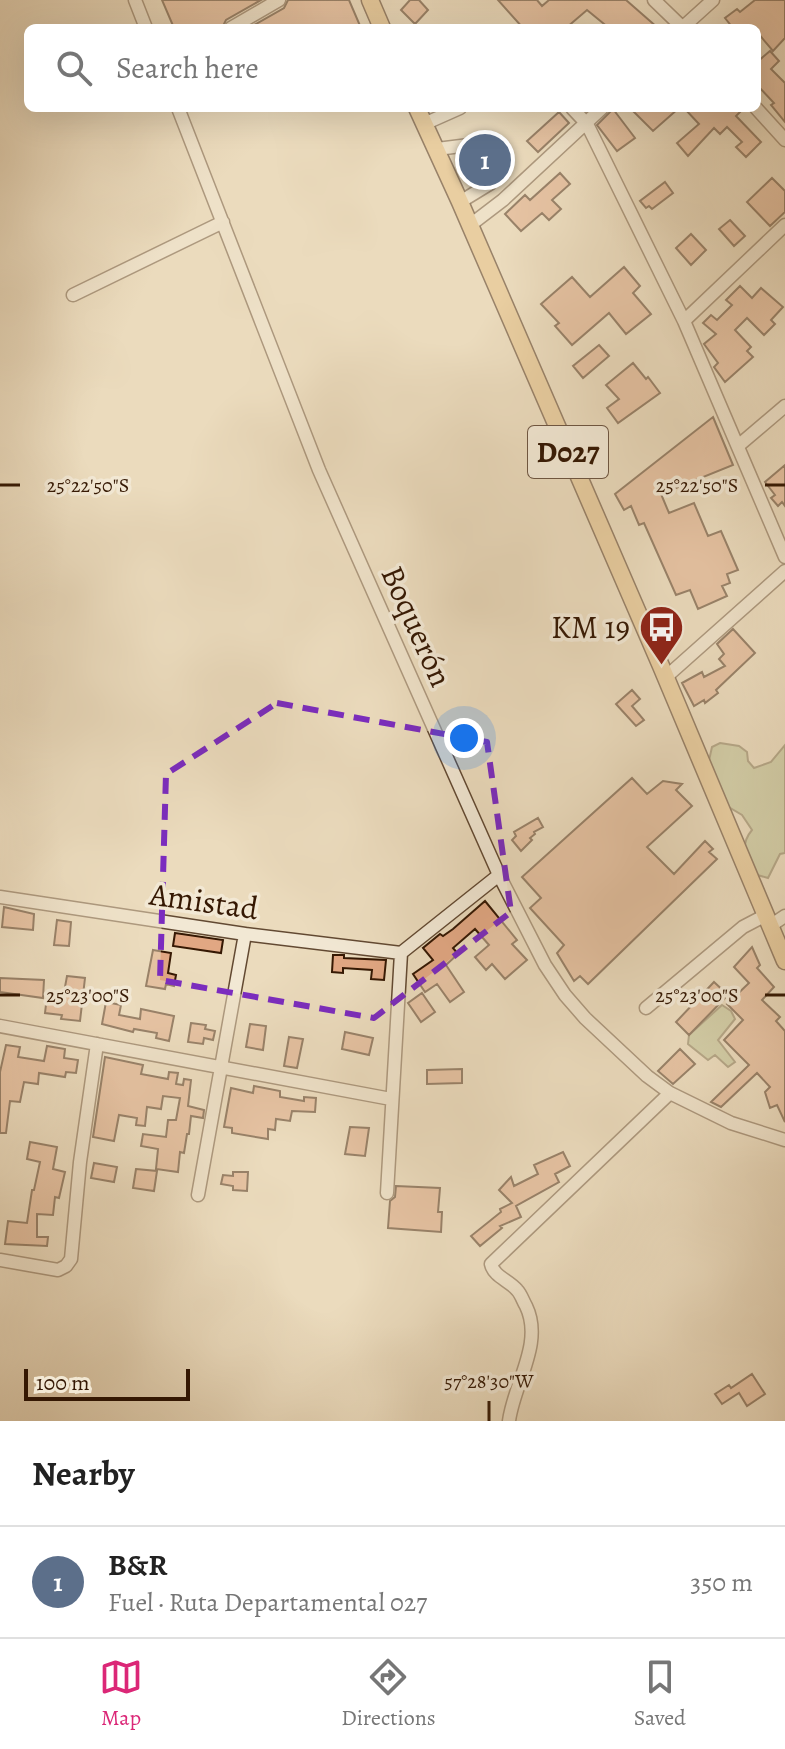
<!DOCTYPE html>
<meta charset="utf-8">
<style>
:root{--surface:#fff;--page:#f6f6f6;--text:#222;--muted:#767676;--line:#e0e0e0;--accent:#db2777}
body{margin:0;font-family:Alegreya,serif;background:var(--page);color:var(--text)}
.scale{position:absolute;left:24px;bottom:20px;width:166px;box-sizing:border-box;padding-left:8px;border:4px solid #351803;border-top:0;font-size:22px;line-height:28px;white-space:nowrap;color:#351803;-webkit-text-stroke:6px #f2e8d4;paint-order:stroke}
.you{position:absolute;left:464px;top:738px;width:28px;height:28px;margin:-20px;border:6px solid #fff;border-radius:50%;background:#1a73e8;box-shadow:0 0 0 12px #1a73e833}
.badge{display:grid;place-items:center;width:52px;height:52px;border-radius:50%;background:var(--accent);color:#fff;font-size:26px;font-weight:700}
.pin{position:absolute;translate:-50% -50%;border:4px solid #fff;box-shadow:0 2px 8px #0006}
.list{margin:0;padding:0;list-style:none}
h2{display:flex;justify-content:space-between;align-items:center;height:104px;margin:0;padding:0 32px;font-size:34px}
h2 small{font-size:26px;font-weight:400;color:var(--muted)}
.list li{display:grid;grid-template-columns:52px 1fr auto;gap:24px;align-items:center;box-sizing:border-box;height:112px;padding:0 32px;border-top:2px solid var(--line)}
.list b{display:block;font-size:30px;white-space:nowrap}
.list p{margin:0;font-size:26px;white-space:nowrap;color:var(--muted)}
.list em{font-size:26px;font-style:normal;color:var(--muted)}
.icon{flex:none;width:44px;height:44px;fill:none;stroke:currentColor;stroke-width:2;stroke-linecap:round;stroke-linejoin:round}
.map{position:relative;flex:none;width:785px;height:1421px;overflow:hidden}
.search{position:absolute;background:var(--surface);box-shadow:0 8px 32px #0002;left:24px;right:24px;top:24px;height:88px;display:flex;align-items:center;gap:20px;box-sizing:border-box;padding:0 28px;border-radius:12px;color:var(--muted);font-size:30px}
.sheet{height:216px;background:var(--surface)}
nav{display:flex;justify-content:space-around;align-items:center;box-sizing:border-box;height:112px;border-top:2px solid var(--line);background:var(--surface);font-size:22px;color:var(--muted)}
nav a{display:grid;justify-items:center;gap:4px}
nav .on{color:var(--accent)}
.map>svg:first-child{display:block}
.green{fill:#b9c090;stroke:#776c4a;stroke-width:2}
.building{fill:#e1a783;stroke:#351803;stroke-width:2}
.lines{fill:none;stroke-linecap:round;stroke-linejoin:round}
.minor-tunnel{stroke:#c7b498;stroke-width:12;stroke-dasharray:12 6;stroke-linecap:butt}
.minor-casing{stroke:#624932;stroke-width:15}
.major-casing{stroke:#351803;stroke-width:19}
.minor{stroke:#f2e8d4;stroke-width:12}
.major{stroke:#e6be7e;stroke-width:16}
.marked{fill:none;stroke:#7b2cbf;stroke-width:6;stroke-dasharray:16 10;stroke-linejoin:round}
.ticks{fill:none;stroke:#351803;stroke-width:3}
.labels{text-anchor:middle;stroke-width:7;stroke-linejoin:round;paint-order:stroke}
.shield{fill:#f2e8d4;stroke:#6e5642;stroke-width:2}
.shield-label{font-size:30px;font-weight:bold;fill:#351803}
.street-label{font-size:32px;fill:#351803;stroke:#f2e8d4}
.poi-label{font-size:32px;fill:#351803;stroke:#f2e8d4;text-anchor:end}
.ticks-label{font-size:20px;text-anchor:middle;fill:#351803;stroke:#f2e8d4;stroke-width:7;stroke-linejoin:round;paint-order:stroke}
</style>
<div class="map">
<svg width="785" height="1421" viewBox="0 0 785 1421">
<rect width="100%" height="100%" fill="#ebdbbd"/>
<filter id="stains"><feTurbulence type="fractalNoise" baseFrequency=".0025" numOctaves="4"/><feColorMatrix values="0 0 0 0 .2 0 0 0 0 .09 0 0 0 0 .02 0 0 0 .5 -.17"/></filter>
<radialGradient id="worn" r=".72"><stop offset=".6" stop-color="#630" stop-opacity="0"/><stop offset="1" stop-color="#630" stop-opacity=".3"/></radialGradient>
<path class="green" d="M720,743L739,746L747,752L748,761L754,768L771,762L785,745V853L780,854L768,878L750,873C745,858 740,844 752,830L742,815L727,806L708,765L712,747Z
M722,1005L731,1011L735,1019L718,1040L735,1062L728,1067L715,1055L708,1060L688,1044L689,1035Z"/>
<path class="building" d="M162,0H261L226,20L222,28H174Z
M288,0H349L361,28H249L284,8Z
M410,0H419L428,10L415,24L401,10Z
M498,0H537L542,6L549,0H626L658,28H609L587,10L566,28H523Z
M755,0H785V38L773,51L757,32V28H733L725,18L737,9L740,12Z
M770,51L779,61L771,69L785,83V122L771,105L774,103L757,85V62Z
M638,108H679L653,131L634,112Z
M684,108H744L736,116L761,142L746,157L736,147L742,142L727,127L720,134L714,128L688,156L677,143L699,124Z
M613,109L635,138L617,151L597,125Z
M559,112L569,123L538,152L527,141Z
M496,143L507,168L499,172L501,176L498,177L490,174L479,180L467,155L472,159H478L483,154V147Z
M560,173L570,184L552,200L561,209L549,220L542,213L521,231L505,214L525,195L530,200Z
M772,178L785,191V212L770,226L747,202Z
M665,182L673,193L652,209L649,206L646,208L640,201Z
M730,220L745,236L734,246L719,229Z
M691,234L706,250L691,265L676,248Z
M624,267L640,286L633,293L651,314L626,334L609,313L572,345L555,326L559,323L541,304L572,277L590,297Z
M740,286L752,298L761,288L783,307L771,320L775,324L764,335L747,318L735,330L751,347L747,351L753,357L725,382L714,367L718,363L704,344L716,334L703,323L711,315L717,320L732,305L726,300Z
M599,345L609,356L583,378L573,366Z
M633,363L646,379L648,377L660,393L618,423L607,408L619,399L606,385Z
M713,417L733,465L661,494L669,513L694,503L708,536L721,531L738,570L727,574L730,583L722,586L727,596L698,609L690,590L676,595L644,523L639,525L631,506L624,510L615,494Z
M785,465V506L782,502L778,506L771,498L775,495L765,482Z
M733,629L755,653L716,690L718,693L705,703L704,700L694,706L682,683L702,672L704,677L725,666L719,659L724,654L717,644Z
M632,690L640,699L632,706L644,720L636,726L616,704Z
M632,778L647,794L663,781L682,784L676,790L692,806L647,847L674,874L705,841L713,849L709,852L717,859L588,984L580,976L574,981L557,953L564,945L530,908L541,898L522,877Z
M538,818L543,827L534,832L535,834L530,838L532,840L521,851L512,840L516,836L514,832Z
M485,901L517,940L512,944L527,960L505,979L492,964L486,970L475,957L489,945L475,929L453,948L458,954L446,965L464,992L450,1002L437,984L425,992L413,974L433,960L423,948L440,934L443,936L453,929Z
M4,907L34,914L33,930L2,927Z
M57,920L71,922L69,946L54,945Z
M175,933L223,940L221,953L173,946Z
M752,947L760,965L757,968L774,987L762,1000L780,1017L776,1021L785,1031V1122L777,1105L770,1108L765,1092L770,1087L757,1073L721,1107L711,1102L749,1065L724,1040L743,1020L727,1004L749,983L734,967Z
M153,950L171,953L168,973L176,975L174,986L166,984L165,989L146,986Z
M333,955H344V958L386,960L384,980L371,979L372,970L343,968V973L332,972Z
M67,976L85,978L80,1021L61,1019L62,1015L45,1013L47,996L63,998Z
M0,978L44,980L43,998L0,992Z
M714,982L728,995L689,1035L676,1022Z
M422,993L435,1012L421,1022L408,1003Z
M106,1002L121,1005L119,1015L140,1019L141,1009L174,1016L169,1041L156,1038L157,1033L134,1029L133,1032L102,1024Z
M191,1023L206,1025L205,1029L215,1031L213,1040L204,1038L203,1044L188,1042Z
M250,1024L266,1026L263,1050L246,1047Z
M345,1032L373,1038L369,1055L342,1049Z
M289,1037L303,1039L297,1068L284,1066Z
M6,1045L20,1047L18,1057L44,1061L47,1046L65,1049L64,1058L78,1060L76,1073L66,1072L65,1077L39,1073L38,1084L24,1082L20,1102L10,1101L6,1133H0V1072Z
M680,1049L695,1064L673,1084L658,1071Z
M105,1057L143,1065L141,1074L168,1079L169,1072L178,1073L176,1084L183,1085L184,1079L191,1080L188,1106L204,1110L203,1118L191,1116L189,1134H187L184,1153L180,1152L178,1172L156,1169L158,1149L141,1146L143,1134L166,1137L168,1120H176L180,1098L163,1096L161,1109L147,1107L145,1126L136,1125L137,1118L119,1115L114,1141L93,1137Z
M462,1069V1083L427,1084V1070Z
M254,1086L280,1091V1097L304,1101V1097L316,1098L315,1112L292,1111L290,1121L276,1119L275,1130L268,1129V1139L232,1133V1128L224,1127L231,1088L253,1093Z
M350,1127L369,1128L365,1156L345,1154Z
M30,1142L57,1147L53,1169L65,1172L59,1198L55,1197L53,1215L37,1214V1237H48L47,1246L5,1244L8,1221L27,1223L32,1190H34L40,1162L27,1159Z
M563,1152L570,1166L555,1174L559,1182L516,1206L521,1217L500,1226L502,1228L480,1246L471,1236L501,1212L500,1209L512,1203L499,1190L511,1177L514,1186L538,1174L534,1165Z
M94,1163L117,1167L114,1182L91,1178Z
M136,1169L157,1171L154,1191L133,1188Z
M233,1172H248L247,1191L233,1190V1186L221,1184L223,1175L233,1176Z
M396,1186L440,1188L438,1212H442L441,1232L388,1228L390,1201L395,1197Z
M752,1374L765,1394L747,1406L739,1393L722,1404L715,1394L729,1385L731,1388Z"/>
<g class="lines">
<path class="minor-tunnel" d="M475,151L490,181"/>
<defs>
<path id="minor" d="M135,0L146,28
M654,0L683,28
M231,28L279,0
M682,28L713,0
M178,108L319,470L499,875L545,965L565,995L585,1018L647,1076L670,1093L731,1123L785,1140
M572,108L587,124L684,321L785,557
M756,108L785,140
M424,124L460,108
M437,149L469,145L475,151
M460,202L491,183
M469,226L503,200L602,108
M73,295L223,222
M684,321L785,225
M738,446L785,406
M666,677L785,571
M0,897L245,934L401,953
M770,926L785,916
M646,1008L743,927L766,915
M0,1026L391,1099
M387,1193L401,953L499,875
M198,1195L245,934
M0,1260L58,1270L66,1266L71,1259L80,1162L97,1044
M509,1421C514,1383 544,1343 526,1306C523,1301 521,1294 517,1290C509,1280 494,1277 491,1264L670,1093"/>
<path id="major" d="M370,0L382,28
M417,108L460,202L661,666L785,961"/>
</defs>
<use href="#minor" class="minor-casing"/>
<use href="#major" class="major-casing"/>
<use href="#minor" class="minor"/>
<use href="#major" class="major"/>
</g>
<path d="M0 0H785V1421H0ZM277,703L487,742L511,912L374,1018L160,980L166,774Z" fill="#ebdbbd" fill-opacity=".55" fill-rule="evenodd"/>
<path class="marked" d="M277,703L487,742L511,912L374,1018L160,980L166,774Z"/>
<path class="ticks" d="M0,485H20M765,485H785M0,995H20M765,995H785M489,1401V1421"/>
<defs>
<symbol id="bus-pin" viewBox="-11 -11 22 30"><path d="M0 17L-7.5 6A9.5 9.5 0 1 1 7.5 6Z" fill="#8f2418" stroke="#f2e8d4"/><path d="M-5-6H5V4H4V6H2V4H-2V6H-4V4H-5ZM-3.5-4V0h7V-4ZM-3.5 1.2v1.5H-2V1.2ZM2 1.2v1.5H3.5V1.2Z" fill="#fff"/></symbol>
</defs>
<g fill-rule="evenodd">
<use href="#bus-pin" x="636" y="602" width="51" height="69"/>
</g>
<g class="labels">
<rect class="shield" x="528" y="426" width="80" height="52" rx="6"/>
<g class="shield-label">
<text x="568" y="462">D027</text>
</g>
<g class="street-label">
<text transform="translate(417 626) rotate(66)" y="11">Boquerón</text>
<text transform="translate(204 901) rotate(8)" y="11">Amistad</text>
</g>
<g class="poi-label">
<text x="630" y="638">KM 19</text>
</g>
</g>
<g class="ticks-label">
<text x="88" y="492">25°22'50"S</text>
<text x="697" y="492">25°22'50"S</text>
<text x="88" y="1002">25°23'00"S</text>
<text x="697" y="1002">25°23'00"S</text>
<text x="489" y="1388">57°28'30"W</text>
</g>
<rect width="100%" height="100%" filter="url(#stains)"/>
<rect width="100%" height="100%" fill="url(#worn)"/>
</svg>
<div class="scale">100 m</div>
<div class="you"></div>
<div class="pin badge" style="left:485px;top:160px;background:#5c6f8a">1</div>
<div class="search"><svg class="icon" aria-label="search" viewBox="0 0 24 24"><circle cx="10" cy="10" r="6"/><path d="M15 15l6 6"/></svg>Search here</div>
</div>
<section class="sheet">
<h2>Nearby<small></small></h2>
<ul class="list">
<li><span class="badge" style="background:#5c6f8a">1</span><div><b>B&amp;R</b><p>Fuel · Ruta Departamental 027</p></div><em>350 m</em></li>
</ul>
</section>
<nav>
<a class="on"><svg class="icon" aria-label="map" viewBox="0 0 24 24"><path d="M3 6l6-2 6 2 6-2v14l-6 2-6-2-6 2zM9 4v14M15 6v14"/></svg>Map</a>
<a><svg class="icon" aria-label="directions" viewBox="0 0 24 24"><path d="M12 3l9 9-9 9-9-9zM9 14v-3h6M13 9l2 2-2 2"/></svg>Directions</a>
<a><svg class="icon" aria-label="saved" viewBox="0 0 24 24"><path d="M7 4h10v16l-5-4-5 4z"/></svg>Saved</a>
</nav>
